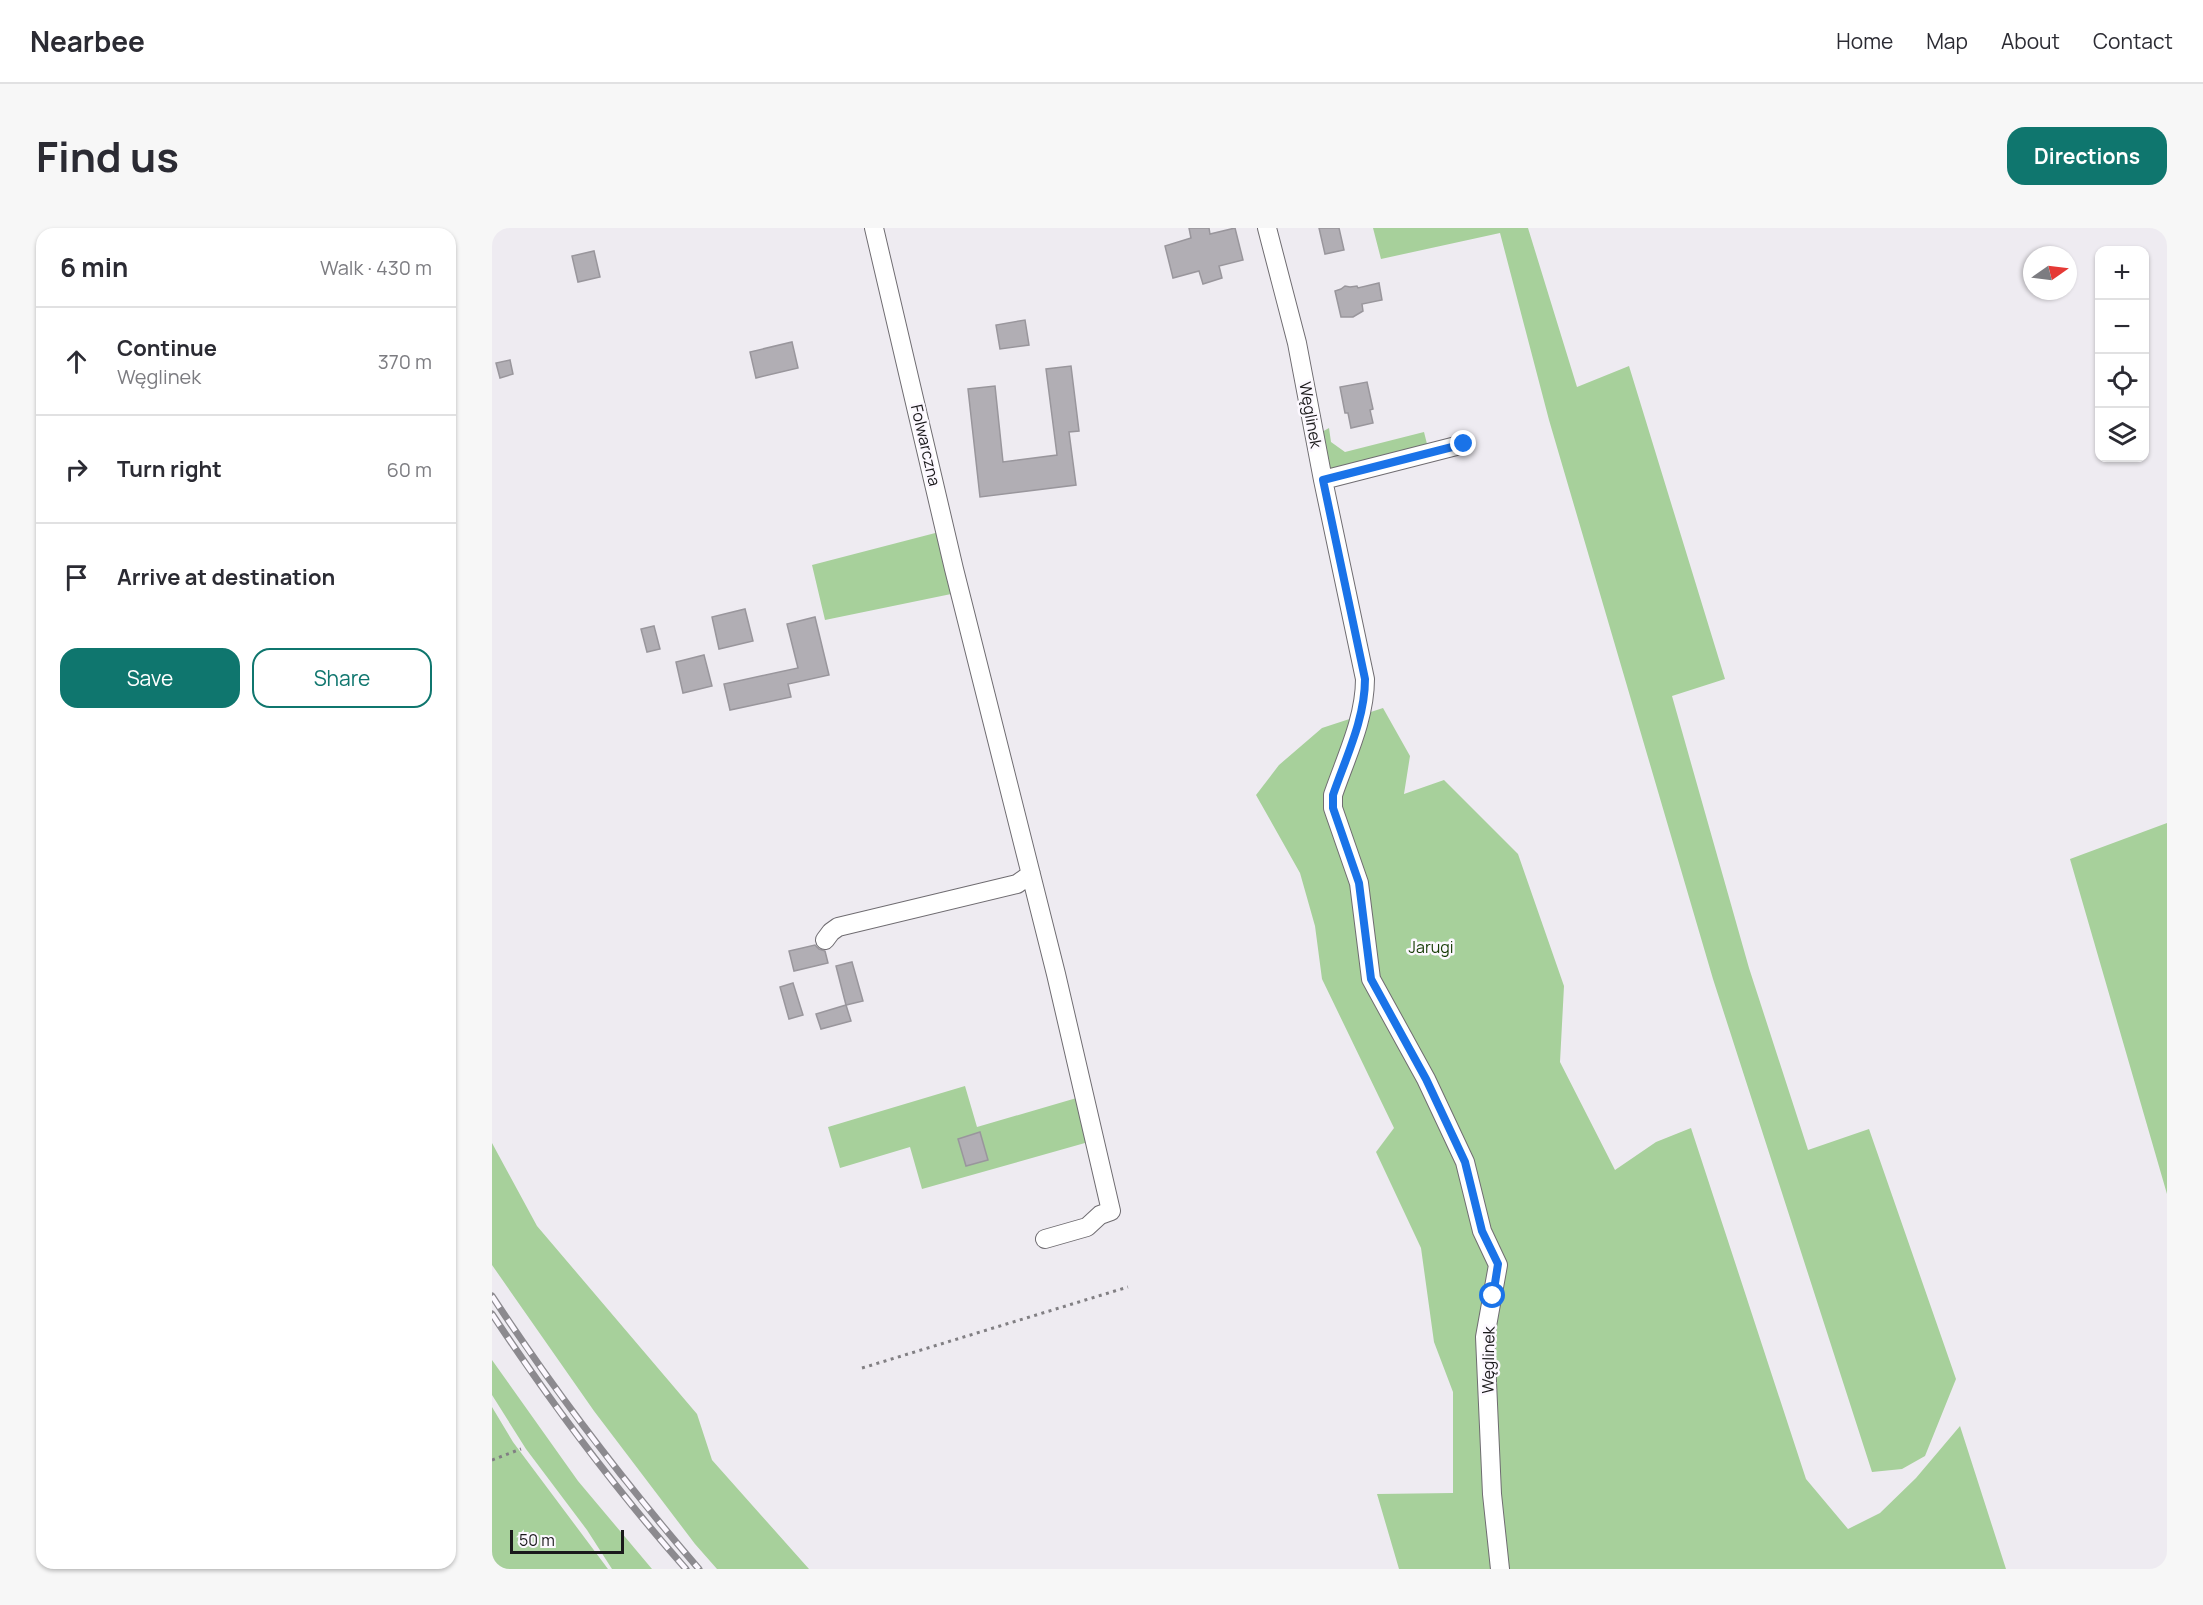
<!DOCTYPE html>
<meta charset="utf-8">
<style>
:root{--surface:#fff;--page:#f7f7f7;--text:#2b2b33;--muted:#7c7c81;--line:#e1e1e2;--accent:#0f766e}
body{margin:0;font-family:Manrope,sans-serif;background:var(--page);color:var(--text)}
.controls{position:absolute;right:18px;top:18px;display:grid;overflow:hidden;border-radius:12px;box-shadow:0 2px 4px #0004}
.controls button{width:54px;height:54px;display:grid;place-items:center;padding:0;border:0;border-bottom:2px solid var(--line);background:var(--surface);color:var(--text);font:30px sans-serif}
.compass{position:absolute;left:1531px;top:18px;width:54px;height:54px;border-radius:50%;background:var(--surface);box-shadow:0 2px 4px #0004;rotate:76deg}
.scale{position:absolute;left:18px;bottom:15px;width:114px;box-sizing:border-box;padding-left:6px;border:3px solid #1a191b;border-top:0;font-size:16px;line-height:21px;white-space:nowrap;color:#1a191b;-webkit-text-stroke:4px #fcf8ff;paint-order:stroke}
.stop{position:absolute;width:18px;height:18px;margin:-14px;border:4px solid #1a73e8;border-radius:50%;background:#fff}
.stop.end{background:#1a73e8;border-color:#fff;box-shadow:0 2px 6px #0008}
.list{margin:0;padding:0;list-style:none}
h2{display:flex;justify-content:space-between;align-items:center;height:78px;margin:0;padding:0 24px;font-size:26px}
h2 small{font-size:20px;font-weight:400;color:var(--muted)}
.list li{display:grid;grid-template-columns:39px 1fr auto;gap:18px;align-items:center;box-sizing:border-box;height:108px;padding:0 24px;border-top:2px solid var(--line)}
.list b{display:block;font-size:22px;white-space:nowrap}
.list p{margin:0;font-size:20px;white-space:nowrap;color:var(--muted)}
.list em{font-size:20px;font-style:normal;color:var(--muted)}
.actions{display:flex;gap:12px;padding:18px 24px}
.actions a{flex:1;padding:14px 0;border:2px solid var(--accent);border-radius:18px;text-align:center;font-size:21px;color:var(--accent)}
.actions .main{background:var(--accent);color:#fff}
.icon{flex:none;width:33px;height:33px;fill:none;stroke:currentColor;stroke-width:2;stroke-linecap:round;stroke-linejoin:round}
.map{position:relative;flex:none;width:1675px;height:1341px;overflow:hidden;border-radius:18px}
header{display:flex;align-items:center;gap:36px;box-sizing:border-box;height:84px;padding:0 30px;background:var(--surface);border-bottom:2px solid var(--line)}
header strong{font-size:28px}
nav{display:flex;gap:33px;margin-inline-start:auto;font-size:21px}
.intro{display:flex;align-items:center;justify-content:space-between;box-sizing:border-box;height:144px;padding:0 36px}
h1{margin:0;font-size:42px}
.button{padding:15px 27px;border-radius:18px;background:var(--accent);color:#fff;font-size:21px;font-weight:700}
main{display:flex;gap:36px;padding:0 36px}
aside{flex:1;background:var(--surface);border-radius:18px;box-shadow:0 2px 4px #0004}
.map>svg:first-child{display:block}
.green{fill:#a7d09b}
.building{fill:#b1aeb4;stroke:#99969c;stroke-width:1.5}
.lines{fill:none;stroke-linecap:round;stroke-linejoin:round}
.minor-casing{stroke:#6f6c71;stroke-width:20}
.path{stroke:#817f83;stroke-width:3;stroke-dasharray:3 4.5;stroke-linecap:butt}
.minor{stroke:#fff;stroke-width:18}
.rail-casing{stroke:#8c8a8f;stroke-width:7}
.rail{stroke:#fcf8ff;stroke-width:4.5;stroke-dasharray:14;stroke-linecap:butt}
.route{stroke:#1a73e8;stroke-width:8}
.labels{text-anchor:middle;stroke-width:5;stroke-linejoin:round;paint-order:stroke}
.street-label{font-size:16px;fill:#1a191b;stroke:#fcf8ff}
.park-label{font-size:16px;fill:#153c04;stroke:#fcf8ff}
</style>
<header>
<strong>Nearbee</strong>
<nav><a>Home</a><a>Map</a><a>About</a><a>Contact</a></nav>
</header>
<div class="intro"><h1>Find us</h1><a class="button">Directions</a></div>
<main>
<aside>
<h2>6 min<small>Walk · 430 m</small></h2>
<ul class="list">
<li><svg class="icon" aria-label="ahead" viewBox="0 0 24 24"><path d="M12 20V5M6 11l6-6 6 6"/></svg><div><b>Continue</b><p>Węglinek</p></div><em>370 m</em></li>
<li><svg class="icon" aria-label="right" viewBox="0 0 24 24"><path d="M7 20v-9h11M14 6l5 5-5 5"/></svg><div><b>Turn right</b></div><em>60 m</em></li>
<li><svg class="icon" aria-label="arrive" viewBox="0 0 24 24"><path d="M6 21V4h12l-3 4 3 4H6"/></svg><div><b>Arrive at destination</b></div></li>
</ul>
<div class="actions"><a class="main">Save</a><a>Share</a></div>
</aside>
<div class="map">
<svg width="1675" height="1341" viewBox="0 0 1675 1341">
<rect width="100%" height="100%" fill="#eeebf1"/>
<path class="green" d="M881,0H1036L1085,159L1137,138L1233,451L1180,468L1257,740L1316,922L1377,901L1464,1151L1433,1228L1410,1241L1380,1244L1221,751L1057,192L1008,5L889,31Z
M837,200L839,214L853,224L932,204L936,220L836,245L828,205Z
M451,303L464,365L333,392L320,337Z
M891,480L918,528L912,566L952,552L1026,626L1072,758L1068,834L1123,942L1164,914L1199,900L1314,1251L1356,1301L1388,1285L1424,1250L1468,1198L1514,1341H907L885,1266L961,1265V1164L942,1114L929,1020L884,924L902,900L830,751L823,698L808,645L764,567L787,537L830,500Z
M1675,595V966L1578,631Z
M473,858L485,899L588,869L600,913L430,961L418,919L348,940L336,899Z
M0,915L45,998L205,1186L220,1232L317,1341H225L203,1316L102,1183L0,1037Z
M0,1132L86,1253L160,1341H120L95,1302L34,1221L0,1167Z
M0,1179L21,1214L116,1341H0Z"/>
<path class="building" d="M697,0H717L718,6L743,0L751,32L727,38L730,50L711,56L707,43L681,50L673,18L699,10Z
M827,0H847L852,22L833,26Z
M102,23L108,49L86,54L80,28Z
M887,55L890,72L870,76L871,83L861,89H849L843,63L849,61L853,58L858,59L865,58L866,60Z
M533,92L537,117L508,121L504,97Z
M300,114L306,140L264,150L258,124Z
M18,132L21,146L8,150L4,135Z
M579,138L587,203L577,204L584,257L488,269L476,161L503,158L511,234L565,227L554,141Z
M875,154L881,181L878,182L881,195L859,200L856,185H853L848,159Z
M253,381L261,413L227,421L220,389Z
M323,389L337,447L296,456L299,469L238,482L232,456L306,440L295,396Z
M162,398L168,421L155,424L149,401Z
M212,427L220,458L191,465L184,434Z
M323,717L327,721L333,723L336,735L302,743L297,723Z
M360,734L371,773L354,777L344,738Z
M301,755L311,787L297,791L288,759Z
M354,777L359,793L329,801L324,786Z
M488,904L496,932L474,938L466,911Z"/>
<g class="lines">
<defs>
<path id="minor" d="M382,0L462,341L564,746L619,983L608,987L595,999L553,1011
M775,0L805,115L831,252L873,451C873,491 854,529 841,567V580L867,655L879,751L934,851L973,934L990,1003L1006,1037L993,1109L1000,1266L1008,1341
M831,252L972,216
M333,712L339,704L346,699L525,656L539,646"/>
</defs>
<use href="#minor" class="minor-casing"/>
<path class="path" d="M370,1140L636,1059
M0,1232L29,1221"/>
<use href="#minor" class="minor"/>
<defs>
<path id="rail" d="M0,1068C63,1164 132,1254 207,1341
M0,1086C59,1175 123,1261 194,1341"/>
</defs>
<use href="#rail" class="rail-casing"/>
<use href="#rail" class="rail"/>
</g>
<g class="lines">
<path class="route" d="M972,216L831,252L873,451C873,491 854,529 841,567V580L867,655L879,751L934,851L973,934L990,1003L1006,1036L1001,1068"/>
</g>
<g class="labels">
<g class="street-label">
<text transform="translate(819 187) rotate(80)" y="6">Węglinek</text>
<text transform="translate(434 217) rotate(77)" y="6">Folwarczna</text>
<text transform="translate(996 1132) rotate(-89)" y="6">Węglinek</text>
</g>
<g class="park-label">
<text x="939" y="725">Jarugi</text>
</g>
</g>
</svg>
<div class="controls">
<button>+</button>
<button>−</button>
<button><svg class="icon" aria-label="locate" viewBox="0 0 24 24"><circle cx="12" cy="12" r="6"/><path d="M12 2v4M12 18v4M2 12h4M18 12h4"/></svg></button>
<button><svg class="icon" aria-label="layers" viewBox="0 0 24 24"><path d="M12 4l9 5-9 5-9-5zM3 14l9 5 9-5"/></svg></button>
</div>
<svg class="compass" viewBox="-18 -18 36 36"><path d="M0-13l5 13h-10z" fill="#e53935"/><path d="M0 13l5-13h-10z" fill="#7c7c81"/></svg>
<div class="scale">50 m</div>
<div class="stop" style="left:1001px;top:1068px"></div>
<div class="stop end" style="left:972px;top:216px"></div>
</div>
</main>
